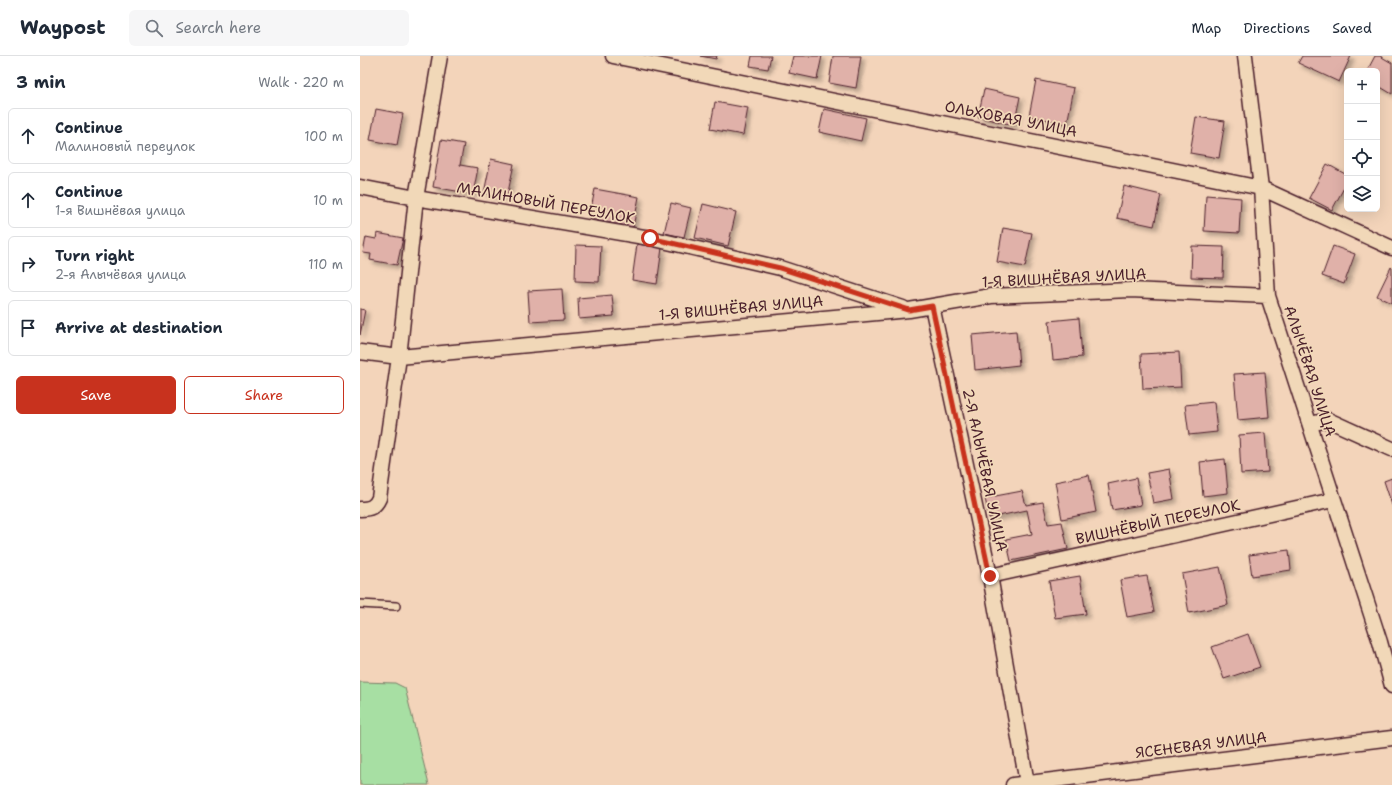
<!DOCTYPE html>
<meta charset="utf-8">
<style>
:root{--surface:#fff;--page:#f6f6f7;--text:#1f2937;--muted:#747a83;--line:#e0e1e3;--accent:#c8321e}
body{margin:0;font-family:"Shantell Sans",sans-serif;background:var(--page);color:var(--text)}
.controls{position:absolute;right:12px;top:12px;display:grid;overflow:hidden;border-radius:6px;box-shadow:0 4px 16px #0002}
.controls button{width:36px;height:36px;display:grid;place-items:center;padding:0;border:0;border-bottom:1px solid var(--line);background:var(--surface);color:var(--text);font:20px sans-serif}
.stop{position:absolute;width:12px;height:12px;margin:-9px;border:3px solid #c8321e;border-radius:50%;background:#fff}
.stop.end{background:#c8321e;border-color:#fff;box-shadow:0 1px 4px #0008}
.list{margin:0;padding:0;list-style:none}
h2{display:flex;justify-content:space-between;align-items:center;height:52px;margin:0;padding:0 16px;font-size:17px}
h2 small{font-size:13px;font-weight:400;color:var(--muted)}
.list li{display:grid;grid-template-columns:26px 1fr auto;gap:12px;align-items:center;box-sizing:border-box;height:56px;margin:0 8px 8px;padding:0 8px;border:1px solid var(--line);border-radius:6px}
.list b{display:block;font-size:15px;white-space:nowrap}
.list p{margin:0;font-size:13px;white-space:nowrap;color:var(--muted)}
.list em{font-size:13px;font-style:normal;color:var(--muted)}
.actions{display:flex;gap:8px;padding:12px 16px}
.actions a{flex:1;padding:9px 0;border:1px solid var(--accent);border-radius:6px;text-align:center;font-size:14px;color:var(--accent)}
.actions .main{background:var(--accent);color:#fff}
.icon{flex:none;width:22px;height:22px;fill:none;stroke:currentColor;stroke-width:2;stroke-linecap:round;stroke-linejoin:round}
.map{position:relative;flex:none;width:1032px;height:729px;overflow:hidden}
header{display:flex;align-items:center;gap:24px;box-sizing:border-box;height:56px;padding:0 20px;background:var(--surface);border-bottom:1px solid var(--line)}
header strong{font-size:19px}
nav{display:flex;gap:22px;margin-inline-start:auto;font-size:14px}
.search{width:280px;height:36px;background:var(--page);display:flex;align-items:center;gap:10px;box-sizing:border-box;padding:0 14px;border-radius:6px;color:var(--muted);font-size:15px}
main{display:flex}
aside{flex:1;background:var(--surface)}
.map>svg:first-child{display:block}
.green{fill:#a7dfa3;stroke:#787f67}
.building{fill:#e0b1a9;stroke:#4a1f2b;filter:url(#shadow)}
.lines{fill:none;stroke-linecap:round;stroke-linejoin:round}
.service-casing{stroke:#4a1f2b;stroke-width:10}
.minor-casing{stroke:#4a1f2b;stroke-width:17}
.service{stroke:#f1d8b8;stroke-width:7}
.minor{stroke:#f1d8b8;stroke-width:14}
.route{stroke:#c8321e;stroke-width:5}
.labels{text-anchor:middle;stroke-width:3.5;stroke-linejoin:round;paint-order:stroke}
.street-label{font-size:15px;fill:#4a1f2b;stroke:#f1d8b8}
</style>
<header>
<strong>Waypost</strong>
<div class="search"><svg class="icon" aria-label="search" viewBox="0 0 24 24"><circle cx="10" cy="10" r="6"/><path d="M15 15l6 6"/></svg>Search here</div>
<nav><a>Map</a><a>Directions</a><a>Saved</a></nav>
</header>
<main>
<aside>
<h2>3 min<small>Walk · 220 m</small></h2>
<ul class="list">
<li><svg class="icon" aria-label="ahead" viewBox="0 0 24 24"><path d="M12 20V5M6 11l6-6 6 6"/></svg><div><b>Continue</b><p>Малиновый переулок</p></div><em>100 m</em></li>
<li><svg class="icon" aria-label="ahead" viewBox="0 0 24 24"><path d="M12 20V5M6 11l6-6 6 6"/></svg><div><b>Continue</b><p>1-я Вишнёвая улица</p></div><em>10 m</em></li>
<li><svg class="icon" aria-label="right" viewBox="0 0 24 24"><path d="M7 20v-9h11M14 6l5 5-5 5"/></svg><div><b>Turn right</b><p>2-я Алычёвая улица</p></div><em>110 m</em></li>
<li><svg class="icon" aria-label="arrive" viewBox="0 0 24 24"><path d="M6 21V4h12l-3 4 3 4H6"/></svg><div><b>Arrive at destination</b></div></li>
</ul>
<div class="actions"><a class="main">Save</a><a>Share</a></div>
</aside>
<div class="map">
<svg width="1032" height="729" viewBox="0 0 1032 729">
<defs>
<filter id="shadow"><feDropShadow dx="3.5" dy="3.5" stdDeviation="2" flood-color="#0004"/></filter>
</defs>
<rect width="100%" height="100%" fill="#f3d4ba"/>
<filter id="ink" filterUnits="userSpaceOnUse"><feTurbulence type="fractalNoise" baseFrequency=".025" numOctaves="2"/><feDisplacementMap in="SourceGraphic" scale="8" xChannelSelector="R" yChannelSelector="G"/><feConvolveMatrix kernelMatrix="1 2 1 2 8 2 1 2 1" color-interpolation-filters="sRGB"/></filter>
<g filter="url(#ink)">
<path class="green" d="M0,626L35,627L45,632L69,729H0Z"/>
<path class="building" d="M340,0H357L356,3Z
M392,0H411L408,13L390,10Z
M433,0H462L457,23L429,17Z
M473,0H501L496,32L469,27Z
M942,0H991L979,26L938,7Z
M1015,0H1020L1032,7V38L1017,29V15H1007Z
M676,24L714,32L707,68L669,60Z
M624,33L660,41L654,69L618,61Z
M355,46L388,52L383,79L350,73Z
M16,53L43,58L37,89L10,84Z
M464,53L506,62L501,85L459,76Z
M836,61L865,65L859,102L830,97Z
M81,84L104,88L100,109L118,112L113,138L73,131Z
M131,103L154,108L147,141L124,137Z
M967,108L987,119V126L972,154L949,142Z
M764,130L801,139L794,170L757,162Z
M235,133L279,141L273,171L229,163Z
M846,139L881,142L879,177L844,175Z
M311,147L331,152L324,181L304,177Z
M343,148L376,156L368,190L335,182Z
M643,172L672,177L665,211L637,206Z
M17,177L43,182L37,209L10,204L11,198L3,197L6,181L16,183Z
M277,188L302,192L297,228L272,224Z
M216,189L241,190L239,226L215,225Z
M832,190L864,191L863,222L831,221Z
M973,190L995,198L984,228L962,220Z
M1031,211L1032,212V247L1017,240Z
M202,233L204,264L170,266L168,235Z
M252,239L254,260L219,263L218,242Z
M0,253L5,254L0,279Z
M719,262L722,301L693,304L689,265Z
M656,275L659,309L615,314L612,279Z
M819,296L821,331L783,333L781,298Z
M905,316L909,361L878,364L874,318Z
M854,346L857,376L829,379L825,349Z
M905,377L908,416L881,418L879,379Z
M865,403L868,437L843,440L840,406Z
M809,413L814,443L793,447L787,417Z
M729,419L736,456L702,463L695,426Z
M776,422L781,449L752,454L748,428Z
M1032,422V449L1024,425Z
M662,435L666,449L683,446L688,468L702,466L708,493L651,505L646,483L672,478L667,454L629,462L625,442Z
M929,494L931,514L892,520L889,499Z
M860,511L868,549L829,557L822,518Z
M720,520L726,558L695,562L689,525Z
M787,520L794,556L767,561L760,524Z
M888,578L900,611L864,623L852,591Z"/>
<g class="lines">
<defs>
<path id="service" d="M0,548L36,550"/>
<path id="minor" d="M253,0L901,132L1032,192
M885,0L901,132L908,240L1020,586L1032,630
M0,131L56,142L290,182L420,212L543,252
M572,250L630,520L667,727
M0,296L39,301L549,254L631,240L770,234L908,240
M950,368L968,364L1032,393
M0,453C10,453 15,451 19,442L39,301L56,142L80,0
M630,520L973,444
M653,729L1032,682"/>
</defs>
<use href="#service" class="service-casing"/>
<use href="#minor" class="minor-casing"/>
<use href="#service" class="service"/>
<use href="#minor" class="minor"/>
</g>
</g>
<g class="lines" filter="url(#ink)">
<path class="route" d="M290,182L420,212L549,254L572,250L630,520"/>
</g>
<g class="labels">
<g class="street-label">
<text transform="translate(651 63) rotate(11)" y="5">ОЛЬХОВАЯ УЛИЦА</text>
<text transform="translate(186 147) rotate(10)" y="5">МАЛИНОВЫЙ ПЕРЕУЛОК</text>
<text transform="translate(704 222) rotate(-3)" y="5">1-Я ВИШНЁВАЯ УЛИЦА</text>
<text transform="translate(381 252) rotate(-5)" y="5">1-Я ВИШНЁВАЯ УЛИЦА</text>
<text transform="translate(950 315) rotate(72)" y="5">АЛЫЧЁВАЯ УЛИЦА</text>
<text transform="translate(625 414) rotate(78)" y="5">2-Я АЛЫЧЁВАЯ УЛИЦА</text>
<text transform="translate(798 466) rotate(-12)" y="5">ВИШНЁВЫЙ ПЕРЕУЛОК</text>
<text transform="translate(841 689) rotate(-7)" y="5">ЯСЕНЕВАЯ УЛИЦА</text>
</g>
</g>
</svg>
<div class="controls">
<button>+</button>
<button>−</button>
<button><svg class="icon" aria-label="locate" viewBox="0 0 24 24"><circle cx="12" cy="12" r="6"/><path d="M12 2v4M12 18v4M2 12h4M18 12h4"/></svg></button>
<button><svg class="icon" aria-label="layers" viewBox="0 0 24 24"><path d="M12 4l9 5-9 5-9-5zM3 14l9 5 9-5"/></svg></button>
</div>
<div class="stop" style="left:290px;top:182px"></div>
<div class="stop end" style="left:630px;top:520px"></div>
</div>
</main>
